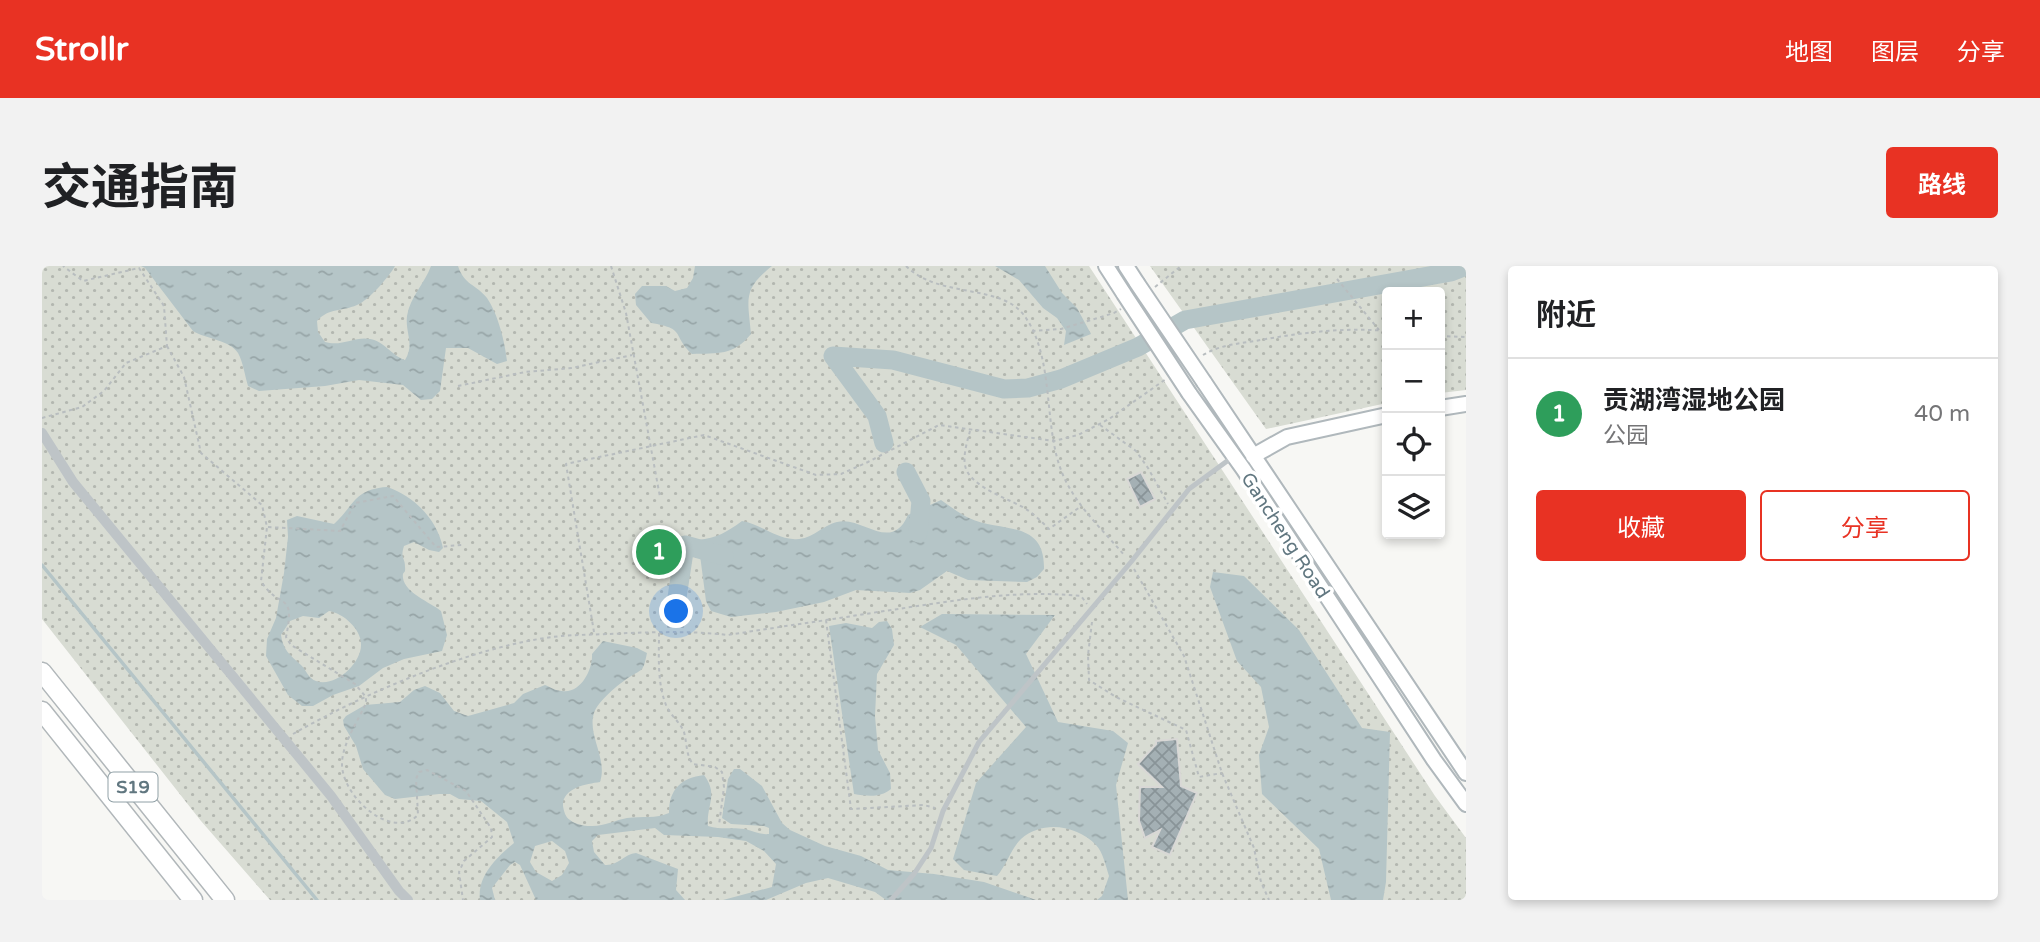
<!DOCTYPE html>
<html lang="zh">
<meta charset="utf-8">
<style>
:root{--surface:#fff;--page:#f2f2f2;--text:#202124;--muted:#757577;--line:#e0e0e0;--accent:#e83223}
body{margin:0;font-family:"Varela Round","Noto Sans SC",sans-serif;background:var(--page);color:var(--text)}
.controls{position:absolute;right:21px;top:21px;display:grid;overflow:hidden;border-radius:7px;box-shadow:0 4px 10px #0003}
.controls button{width:63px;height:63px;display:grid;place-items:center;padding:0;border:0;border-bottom:2px solid var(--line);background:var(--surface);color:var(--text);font:35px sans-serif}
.you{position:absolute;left:635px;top:346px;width:24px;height:24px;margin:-18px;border:5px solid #fff;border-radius:50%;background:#1a73e8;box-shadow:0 0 0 10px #1a73e833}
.badge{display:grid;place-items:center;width:46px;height:46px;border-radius:50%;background:var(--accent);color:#fff;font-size:23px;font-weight:700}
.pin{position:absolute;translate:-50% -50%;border:4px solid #fff;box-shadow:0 2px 7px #0006}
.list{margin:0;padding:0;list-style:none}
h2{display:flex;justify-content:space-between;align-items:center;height:91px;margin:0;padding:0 28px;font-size:30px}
h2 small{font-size:23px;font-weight:400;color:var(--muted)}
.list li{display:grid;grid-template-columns:46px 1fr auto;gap:21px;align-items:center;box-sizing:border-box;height:112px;padding:0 28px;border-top:2px solid var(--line)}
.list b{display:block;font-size:26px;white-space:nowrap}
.list p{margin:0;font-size:23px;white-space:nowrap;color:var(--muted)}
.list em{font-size:23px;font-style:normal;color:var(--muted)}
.actions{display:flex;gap:14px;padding:21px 28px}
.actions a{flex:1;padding:16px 0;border:2px solid var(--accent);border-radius:7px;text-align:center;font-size:24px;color:var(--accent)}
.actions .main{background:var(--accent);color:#fff}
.icon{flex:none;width:38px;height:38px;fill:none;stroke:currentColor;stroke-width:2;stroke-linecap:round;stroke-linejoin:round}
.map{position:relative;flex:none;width:1424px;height:634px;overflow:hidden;border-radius:7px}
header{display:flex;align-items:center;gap:42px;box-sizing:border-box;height:98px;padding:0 35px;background:var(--accent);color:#fff}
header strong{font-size:33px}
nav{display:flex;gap:38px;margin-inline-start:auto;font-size:24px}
.intro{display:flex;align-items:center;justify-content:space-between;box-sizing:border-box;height:168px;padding:0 42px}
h1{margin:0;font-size:49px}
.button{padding:18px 32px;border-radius:7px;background:var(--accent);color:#fff;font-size:24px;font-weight:700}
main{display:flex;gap:42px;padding:0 42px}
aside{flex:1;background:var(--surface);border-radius:7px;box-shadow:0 4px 10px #0003}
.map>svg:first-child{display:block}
.park{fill:url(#park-dots)}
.water{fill:url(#water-ripples);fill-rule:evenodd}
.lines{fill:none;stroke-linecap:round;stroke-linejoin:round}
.stream{stroke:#b5c5c7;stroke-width:3.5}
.river{stroke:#b5c5c7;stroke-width:19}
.building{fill:url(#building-cross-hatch);stroke:#d9d8d6;stroke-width:2}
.secondary-casing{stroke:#b0b8bc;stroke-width:18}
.highway-casing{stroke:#b1b7ba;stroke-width:21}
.path{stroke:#b8bdbf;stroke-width:2;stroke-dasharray:3.5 3.5;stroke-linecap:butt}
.lane{stroke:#bec4c7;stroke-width:5}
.street{stroke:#bec4c7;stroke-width:10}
.secondary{stroke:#fff;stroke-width:14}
.highway{stroke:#fff;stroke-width:18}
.secondary-bridge-casing{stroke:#b0b8bc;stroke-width:18;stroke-linecap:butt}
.secondary-bridge{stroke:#fff;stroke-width:14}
.labels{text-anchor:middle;stroke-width:7;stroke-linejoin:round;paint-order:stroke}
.shield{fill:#fff;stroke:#90a0a6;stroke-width:2}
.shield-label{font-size:18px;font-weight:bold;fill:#617780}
.street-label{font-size:19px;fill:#617780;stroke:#fff}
</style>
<header>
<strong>Strollr</strong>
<nav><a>地图</a><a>图层</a><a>分享</a></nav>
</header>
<div class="intro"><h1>交通指南</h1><a class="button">路线</a></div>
<main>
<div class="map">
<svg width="1424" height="634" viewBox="0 0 1424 634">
<defs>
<pattern id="park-dots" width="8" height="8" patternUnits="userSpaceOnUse" patternTransform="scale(1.75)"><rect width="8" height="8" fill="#d8dcd3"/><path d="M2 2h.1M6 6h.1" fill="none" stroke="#b3b7b0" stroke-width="1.8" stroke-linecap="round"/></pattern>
<pattern id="water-ripples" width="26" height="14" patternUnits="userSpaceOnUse" patternTransform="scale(1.75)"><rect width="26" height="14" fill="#b5c5c7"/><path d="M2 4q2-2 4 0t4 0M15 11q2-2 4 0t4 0" fill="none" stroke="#97a5a7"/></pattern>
<pattern id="building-cross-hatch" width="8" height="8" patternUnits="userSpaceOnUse" patternTransform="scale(1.75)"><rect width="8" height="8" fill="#a4b0b4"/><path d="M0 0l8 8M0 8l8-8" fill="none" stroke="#899498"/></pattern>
</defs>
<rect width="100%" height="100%" fill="#f7f7f4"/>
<path class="park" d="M0,0H1047L1393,530L1424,572V634H228L159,555L0,353Z
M1108,0H1424V124L1398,127V26H1345V137L1224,163Z"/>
<path class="water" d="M99,0H353C347,11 326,35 315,39C299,46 288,41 275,55L276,66L283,76C300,81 313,70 328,73C342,75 349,89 363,94C373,78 363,67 365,50C368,31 383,17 389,0H416C422,19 434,18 445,32C456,48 463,76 465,95L455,98L426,82H404L398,125L390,133L379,134L361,119L317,114L283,120L217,125L206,120C203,110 201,96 196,87C188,74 164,73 151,65L103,2Z
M653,0H730C700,24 706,33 709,68C691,90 676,87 650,88C629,68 645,63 609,57L594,39L593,28L600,20H624L633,25L645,22L651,12Z
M953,0H1003L1020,27L1035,42L1049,68L1022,79L1024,65L1015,52L1001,42L977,14Z
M345,221C372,230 395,253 401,282L397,286L387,284L372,276L362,280C358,293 363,291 363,301C364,309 360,304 361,312C363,327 388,336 399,345L405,369L400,385L362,393L341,402L317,420L291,429L271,440H260L246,429L224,390L225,373L234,352L242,307L246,271L245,254L255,250L292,258C312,240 312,223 345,221ZM287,345C301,347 319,363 319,378C320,397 293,422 274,415C267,413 264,404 259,399C248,389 241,384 239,369L248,355L261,350L277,352Z
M899,234C908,240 918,248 927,252C959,267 1003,253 1002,303L995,311L985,316L926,314L905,305L878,324L868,327L814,324L782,336L734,346L689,351L669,345L664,335L656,274C675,272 685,266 700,255C718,258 733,272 751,273C769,275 779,260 795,256C820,249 849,288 866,249Z
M1171,306L1202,310L1257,364L1320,462L1348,466L1344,616L1341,634H1289L1277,583L1220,528L1217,489L1227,461L1219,421L1195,395L1168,321Z
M900,348L1013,349L984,388L1016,456L1071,465L1086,477L1074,519L1086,634H1055L1060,630L1067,610C1064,601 1061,586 1054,579C1034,559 1001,554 979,573C970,581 964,600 955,610L922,604L911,593L934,517L984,461L914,379L878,361Z
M845,355L850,363L852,379L835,408L833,450L836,484L848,507L849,523C838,532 825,530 812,528L787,360L804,357L830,362L837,356Z
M561,375L595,382L605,387C604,391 603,399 600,403C597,406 590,409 586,412C577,418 556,435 552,447C545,469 566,493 558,516C544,518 520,522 521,540C522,545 523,551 528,554C533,558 542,560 548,560C561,561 573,554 585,552C600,550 614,553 627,547C627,523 639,512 662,509C677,529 664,539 666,560C679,564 690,561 703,563C712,565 718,569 727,568V562L722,560L689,558L680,552L686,513L692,503H698L720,520L740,557L748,564L783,580L819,590L846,604L892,608L942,616L994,634H844L833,626L786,612L764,617L724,634H681L730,621L734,598L722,585L704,575L676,571L622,569L613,562L556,569L550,575L552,586L563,599C576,600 582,588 594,587L636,603L634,624L643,634H494L478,599L473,596L468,599L450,622L453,634H438C435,610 455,591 472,577L465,556L439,535L417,533L408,528H397L353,533L343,529L321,503L314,480L302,460L301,454L304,450L323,439L358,436L372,424L383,420L398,427L412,445L426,450L472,437L481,428L503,419C508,421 514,425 520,425C539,428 551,403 550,388ZM510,575L523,585L527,597L520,609L510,615L494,606L488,596L493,580Z"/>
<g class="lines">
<path class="stream" d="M0,299L275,634"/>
<path class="river" d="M842,177L835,150L791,90L851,94L962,123L986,122L1019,113L1096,81L1143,54L1409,6L1424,0
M864,206L879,235L876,267
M634,338L643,279L682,290"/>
</g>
<path class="building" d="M1099,206L1113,233L1098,241L1085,213Z
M1135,473L1139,520L1155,527L1128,589L1110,581L1118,564L1103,572L1097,555L1098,521H1120L1096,498L1114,478V475Z"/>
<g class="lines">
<defs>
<path id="secondary" d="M1064,0L1082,28
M1084,0L1095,17
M1162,116L1424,507
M1147,127L1202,204L1392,494L1424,538
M1398,142L1424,138
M1211,190L1245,171L1345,149"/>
<path id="highway" d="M0,406L183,634
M0,445L151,634"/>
</defs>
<use href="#secondary" class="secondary-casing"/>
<use href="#highway" class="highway-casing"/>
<path class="path" d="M569,0L584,47L618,231
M864,0C896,32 957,18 981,48C1013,89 1001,157 1019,204C1031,237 1061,264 1083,290
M1295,13L1337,64
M1113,21L1139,0
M990,65L1019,63L1072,47L1079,43
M1398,70L1424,71
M125,80L142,111L159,187L220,239L225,261L219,315C237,345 254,323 244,371L249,379L313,418L324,431V437C316,455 300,478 300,498C300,531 350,575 376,549L374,513L377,506L385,504L424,525L449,562L450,571L422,595L417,606L421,634
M1161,89C1178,79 1194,78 1213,75C1257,67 1300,61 1345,65
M416,120L483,106L530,102L590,89
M0,152L40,141L62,125L84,97L125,80L122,40L97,2L41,15L21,0
M1058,159L1094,185L1106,202L1126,238
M928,165C925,176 920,192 924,203C933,224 970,233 987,245C994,250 1001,257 1007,263L1038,241
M226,261L298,265L313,237L351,230L394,281L420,279
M1092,303L1142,390L1180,507L1212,582L1219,616L1227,634
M784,354L809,543L882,539L893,542
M1050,356L1046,389L1047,414L1074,431L1144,464L1157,511L1180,507
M552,366L524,198L662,169L774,209L799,208L826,196L897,159L1012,175L1036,169L1067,153L1124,113
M617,367C617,391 615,416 624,439C628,449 638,456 642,466C645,477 644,490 651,498L673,501L680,506L682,521L677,559
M251,468C323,427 427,382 510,371C535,368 560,369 585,367C619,366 652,365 686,369C736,361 786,354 836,346C904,336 970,323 1039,330L1045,338"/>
<path class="lane" d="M849,634L872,608L889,582L901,545L937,476L1089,296L1147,223L1192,190"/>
<path class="street" d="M0,167L31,216L289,530L357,625L366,634"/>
<use href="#secondary" class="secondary"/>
<use href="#highway" class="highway"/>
<defs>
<path id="secondary-bridge" d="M1095,17L1162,116
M1082,28L1147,127"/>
</defs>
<use href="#secondary-bridge" class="secondary-bridge-casing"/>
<use href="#secondary-bridge" class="secondary-bridge"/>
</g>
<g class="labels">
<rect class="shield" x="66.5" y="506.5" width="49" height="29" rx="5"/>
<g class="shield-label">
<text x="91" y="527">S19</text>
</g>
<g class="street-label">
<text transform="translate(1244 269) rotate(57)" y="7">Gancheng Road</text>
</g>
</g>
</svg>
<div class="controls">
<button>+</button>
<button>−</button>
<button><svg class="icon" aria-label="locate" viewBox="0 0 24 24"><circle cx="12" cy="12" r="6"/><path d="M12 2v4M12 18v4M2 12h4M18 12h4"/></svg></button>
<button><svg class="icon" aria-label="layers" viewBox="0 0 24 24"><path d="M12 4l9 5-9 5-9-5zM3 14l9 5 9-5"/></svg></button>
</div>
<div class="you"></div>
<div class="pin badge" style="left:617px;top:286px;background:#2e9e5b">1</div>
</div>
<aside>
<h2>附近<small></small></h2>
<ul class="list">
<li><span class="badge" style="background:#2e9e5b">1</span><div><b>贡湖湾湿地公园</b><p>公园</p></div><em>40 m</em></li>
</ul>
<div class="actions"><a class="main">收藏</a><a>分享</a></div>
</aside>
</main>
